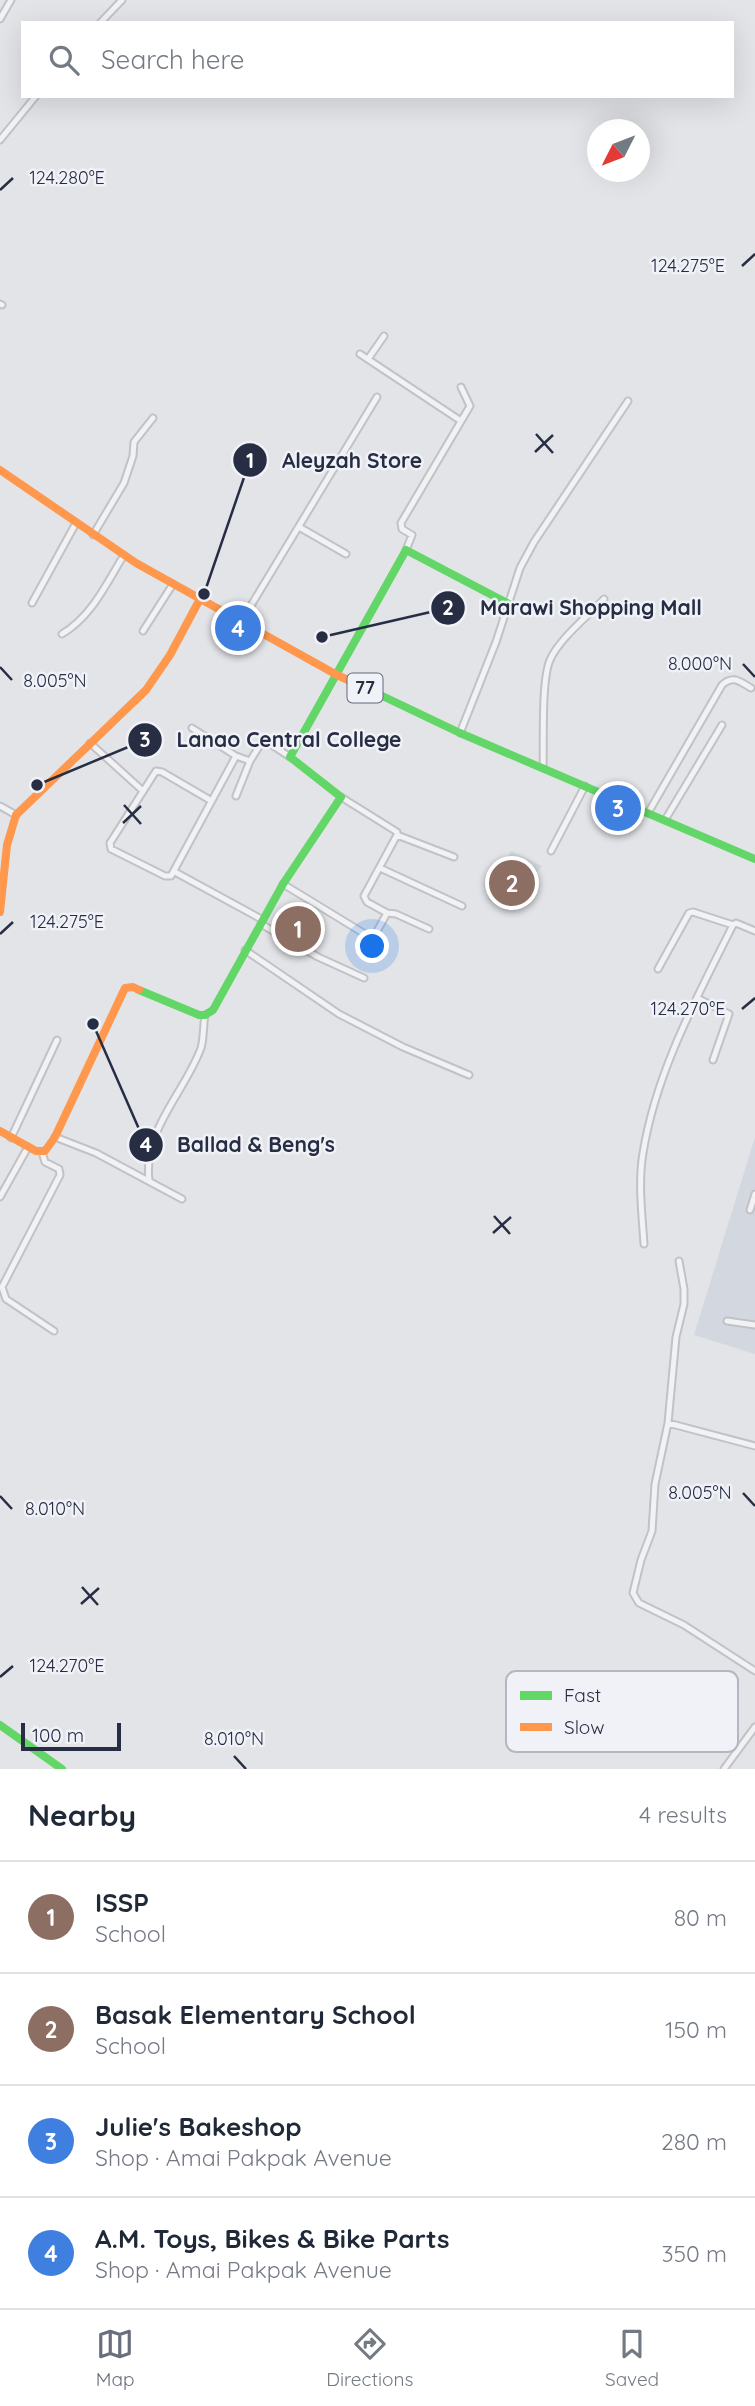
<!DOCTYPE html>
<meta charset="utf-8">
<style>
:root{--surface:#fff;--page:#f6f6f7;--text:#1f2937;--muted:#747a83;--line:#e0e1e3;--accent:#696e7d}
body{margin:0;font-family:Quicksand,sans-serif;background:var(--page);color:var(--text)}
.compass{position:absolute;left:587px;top:119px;width:63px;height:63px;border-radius:50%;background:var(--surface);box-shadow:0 7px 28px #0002;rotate:228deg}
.scale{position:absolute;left:21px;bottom:18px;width:100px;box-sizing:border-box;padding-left:7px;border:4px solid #272e44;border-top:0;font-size:19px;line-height:24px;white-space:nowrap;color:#272e44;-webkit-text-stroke:5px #f0f2f8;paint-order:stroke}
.you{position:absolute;left:373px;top:947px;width:24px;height:24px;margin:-18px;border:5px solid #fff;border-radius:50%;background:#1a73e8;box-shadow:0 0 0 10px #1a73e833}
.badge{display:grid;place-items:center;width:46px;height:46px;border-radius:50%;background:var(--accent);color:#fff;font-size:23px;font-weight:700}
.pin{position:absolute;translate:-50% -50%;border:4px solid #fff;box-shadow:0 2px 7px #0006}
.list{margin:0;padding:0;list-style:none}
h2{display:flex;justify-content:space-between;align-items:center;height:91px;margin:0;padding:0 28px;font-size:30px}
h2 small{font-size:23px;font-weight:400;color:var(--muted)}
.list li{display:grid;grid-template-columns:46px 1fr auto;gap:21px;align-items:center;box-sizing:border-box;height:112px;padding:0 28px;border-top:2px solid var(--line)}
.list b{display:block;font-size:26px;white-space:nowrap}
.list p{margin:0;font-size:23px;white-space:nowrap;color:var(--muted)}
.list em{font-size:23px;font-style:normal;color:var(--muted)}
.icon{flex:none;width:38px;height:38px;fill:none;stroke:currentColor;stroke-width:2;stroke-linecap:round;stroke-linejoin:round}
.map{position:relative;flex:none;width:755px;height:1769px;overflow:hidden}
.search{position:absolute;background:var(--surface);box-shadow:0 7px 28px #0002;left:21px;right:21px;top:21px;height:77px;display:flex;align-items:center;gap:18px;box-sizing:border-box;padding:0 24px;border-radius:0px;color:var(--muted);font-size:26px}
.sheet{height:539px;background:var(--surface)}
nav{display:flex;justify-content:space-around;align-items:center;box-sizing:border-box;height:98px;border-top:2px solid var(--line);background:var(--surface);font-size:19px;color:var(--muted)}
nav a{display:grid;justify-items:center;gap:4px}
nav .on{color:var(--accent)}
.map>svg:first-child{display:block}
.built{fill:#d3d7df}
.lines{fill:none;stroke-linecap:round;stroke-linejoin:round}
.street-casing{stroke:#c1c2c6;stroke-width:9}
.street{stroke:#f2f2f4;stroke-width:5}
.fast{stroke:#63d668;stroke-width:8}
.slow{stroke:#ff974d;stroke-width:8}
.ticks{fill:none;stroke:#272e44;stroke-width:2.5}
.labels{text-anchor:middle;stroke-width:5;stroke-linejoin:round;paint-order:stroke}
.shield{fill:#f0f2f8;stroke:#63697a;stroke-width:2}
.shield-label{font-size:18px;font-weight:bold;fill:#272e44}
.key{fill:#f0f2f8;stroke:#b4b7c2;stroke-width:2}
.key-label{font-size:19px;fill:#272e44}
.ticks-label{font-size:18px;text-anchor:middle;fill:#272e44;stroke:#f0f2f8;stroke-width:5;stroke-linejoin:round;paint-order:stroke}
.leader{fill:none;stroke:#272e44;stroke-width:2.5}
.callout-dot{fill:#272e44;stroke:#f0f2f8;stroke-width:2.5}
.mark-label{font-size:21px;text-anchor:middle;font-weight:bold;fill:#fff}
.callout-label{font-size:21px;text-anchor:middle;font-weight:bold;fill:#272e44;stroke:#f0f2f8;stroke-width:5;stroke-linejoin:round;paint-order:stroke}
</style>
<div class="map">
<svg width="755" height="1769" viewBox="0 0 755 1769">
<rect width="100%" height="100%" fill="#e3e4e8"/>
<path class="built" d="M511,851L542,866L508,910L487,899Z
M755,1137V1354L694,1335Z"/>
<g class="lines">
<defs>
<path id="street" d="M0,19L11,0
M100,23L122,0
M0,140L36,96
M0,304L2,305
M360,354L461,421
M368,359L384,336
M299,527L346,554
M93,535L124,483L133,456L134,442L153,418
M406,550L412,535L402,529L401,523L470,406L461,387
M32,603L76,523
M241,622L377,397
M143,631L173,584
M62,634C92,616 106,584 124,555
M192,728L236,756
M460,733L496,642L520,568L534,542L628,401
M90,743L143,791
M543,768C544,743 541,681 550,660C559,639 588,616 604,599
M236,796L250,761L262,742L269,743L290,757
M210,800L162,772L156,771L110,843L111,849L165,876H171L236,756L250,761
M0,806L16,815
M648,813L722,685C733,675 739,681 751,688
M665,820L722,725
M397,835L454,857
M551,851L585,786
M380,868L462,906
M175,872L263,920
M283,884L365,934L372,936L376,933L387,913L367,902L364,896L397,835V832L341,797
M387,913L396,914L429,929
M261,924L318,957L364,978
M245,950L339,1014L403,1047L469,1075
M658,969L689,913L693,912L733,925
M697,998L729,1014L713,1060
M55,1137L96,1153L182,1199
M11,1138L57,1040
M42,1152L45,1162L59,1169L60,1175L2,1287L6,1299L54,1331
M149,1180C143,1130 185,1092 201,1048C204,1038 203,1026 205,1015
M0,1197L28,1147
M750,1210L755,1194
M644,1244C642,1214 638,1182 643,1153C656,1072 697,997 733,925L736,923L755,931
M679,1261L684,1289V1304L676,1337L668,1423L655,1484L652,1531L641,1560L633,1593L639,1603L684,1625L755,1671
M727,1321L755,1325
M668,1423L755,1446
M724,1769L755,1727"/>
</defs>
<use href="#street" class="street-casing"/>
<use href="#street" class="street"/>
<path class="fast" d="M374,692L460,733L755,859
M139,990L199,1015H205L213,1010L283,884L341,797L290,757L406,550L509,604
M0,1725L62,1769"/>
<path class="slow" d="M0,470L136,563L337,675L374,692
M0,912L7,845L16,815L146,690L170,655L200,599
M0,1131L36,1151H45L55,1137L125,988L133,987L139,990"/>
</g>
<path class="ticks" d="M0,190L13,178M742,266L755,254M536,434L553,453M535,452L553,435M743,664L755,677M0,667L12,680M124,805L141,824M123,823L141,806M0,934L13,922M742,1009L755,998M494,1216L510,1234M493,1233L511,1217M743,1493L755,1506M0,1496L12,1509M82,1587L98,1605M81,1604L99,1588M0,1677L13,1666M234,1756L246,1769"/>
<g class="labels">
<rect class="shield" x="347.5" y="673.5" width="35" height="29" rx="5"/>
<g class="shield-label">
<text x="365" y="694">77</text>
</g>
</g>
<rect x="506" y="1671" width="232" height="81" rx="10" class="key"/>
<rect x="520" y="1691" width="32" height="9" fill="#63d668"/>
<rect x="520" y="1723" width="32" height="8" fill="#ff974d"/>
<g class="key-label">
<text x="564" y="1702">Fast</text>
<text x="564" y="1734">Slow</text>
</g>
<g class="ticks-label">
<text x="67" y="184">124.280°E</text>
<text x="688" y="272">124.275°E</text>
<text x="700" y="670">8.000°N</text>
<text x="55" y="687">8.005°N</text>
<text x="67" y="928">124.275°E</text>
<text x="688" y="1015">124.270°E</text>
<text x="700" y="1499">8.005°N</text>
<text x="55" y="1515">8.010°N</text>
<text x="67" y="1672">124.270°E</text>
<text x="234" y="1745">8.010°N</text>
</g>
<path class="leader" d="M204 594L250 460M322 637L448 608M37 785L145 740M93 1024L146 1145"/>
<g class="callout-dot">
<circle cx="204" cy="594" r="7"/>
<circle cx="322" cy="637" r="7"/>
<circle cx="37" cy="785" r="7"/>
<circle cx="93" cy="1024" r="7"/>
<circle cx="250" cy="460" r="18"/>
<circle cx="448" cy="608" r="18"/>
<circle cx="145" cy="740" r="18"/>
<circle cx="146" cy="1145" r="18"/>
</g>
<g class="mark-label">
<text x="250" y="468">1</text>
<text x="448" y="615">2</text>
<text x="145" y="747">3</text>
<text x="146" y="1152">4</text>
</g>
<g class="callout-label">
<text x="352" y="468">Aleyzah Store</text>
<text x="591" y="615">Marawi Shopping Mall</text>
<text x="289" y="747">Lanao Central College</text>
<text x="256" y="1152">Ballad &amp; Beng's</text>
</g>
</svg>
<svg class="compass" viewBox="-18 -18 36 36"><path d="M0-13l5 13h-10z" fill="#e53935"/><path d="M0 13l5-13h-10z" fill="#747a83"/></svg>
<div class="scale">100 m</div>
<div class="you"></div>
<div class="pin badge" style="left:298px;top:929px;background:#8d6e63">1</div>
<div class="pin badge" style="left:512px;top:883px;background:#8d6e63">2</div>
<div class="pin badge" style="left:618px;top:808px;background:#3f7fe0">3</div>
<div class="pin badge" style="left:238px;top:628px;background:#3f7fe0">4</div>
<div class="search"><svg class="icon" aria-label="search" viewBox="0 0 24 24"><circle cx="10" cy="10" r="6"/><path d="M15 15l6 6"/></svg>Search here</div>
</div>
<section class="sheet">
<h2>Nearby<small>4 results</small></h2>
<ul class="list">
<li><span class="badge" style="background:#8d6e63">1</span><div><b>ISSP</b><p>School</p></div><em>80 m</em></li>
<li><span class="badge" style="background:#8d6e63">2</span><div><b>Basak Elementary School</b><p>School</p></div><em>150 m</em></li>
<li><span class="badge" style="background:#3f7fe0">3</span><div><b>Julie's Bakeshop</b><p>Shop · Amai Pakpak Avenue</p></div><em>280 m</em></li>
<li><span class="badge" style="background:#3f7fe0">4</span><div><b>A.M. Toys, Bikes &amp; Bike Parts</b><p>Shop · Amai Pakpak Avenue</p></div><em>350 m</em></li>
</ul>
</section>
<nav>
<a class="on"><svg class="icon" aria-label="map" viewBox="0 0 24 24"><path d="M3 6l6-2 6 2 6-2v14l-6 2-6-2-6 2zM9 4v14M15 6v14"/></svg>Map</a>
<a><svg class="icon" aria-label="directions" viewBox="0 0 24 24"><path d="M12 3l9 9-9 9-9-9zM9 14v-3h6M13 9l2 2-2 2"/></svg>Directions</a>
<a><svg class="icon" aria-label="saved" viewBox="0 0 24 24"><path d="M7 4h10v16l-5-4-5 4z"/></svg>Saved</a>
</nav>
